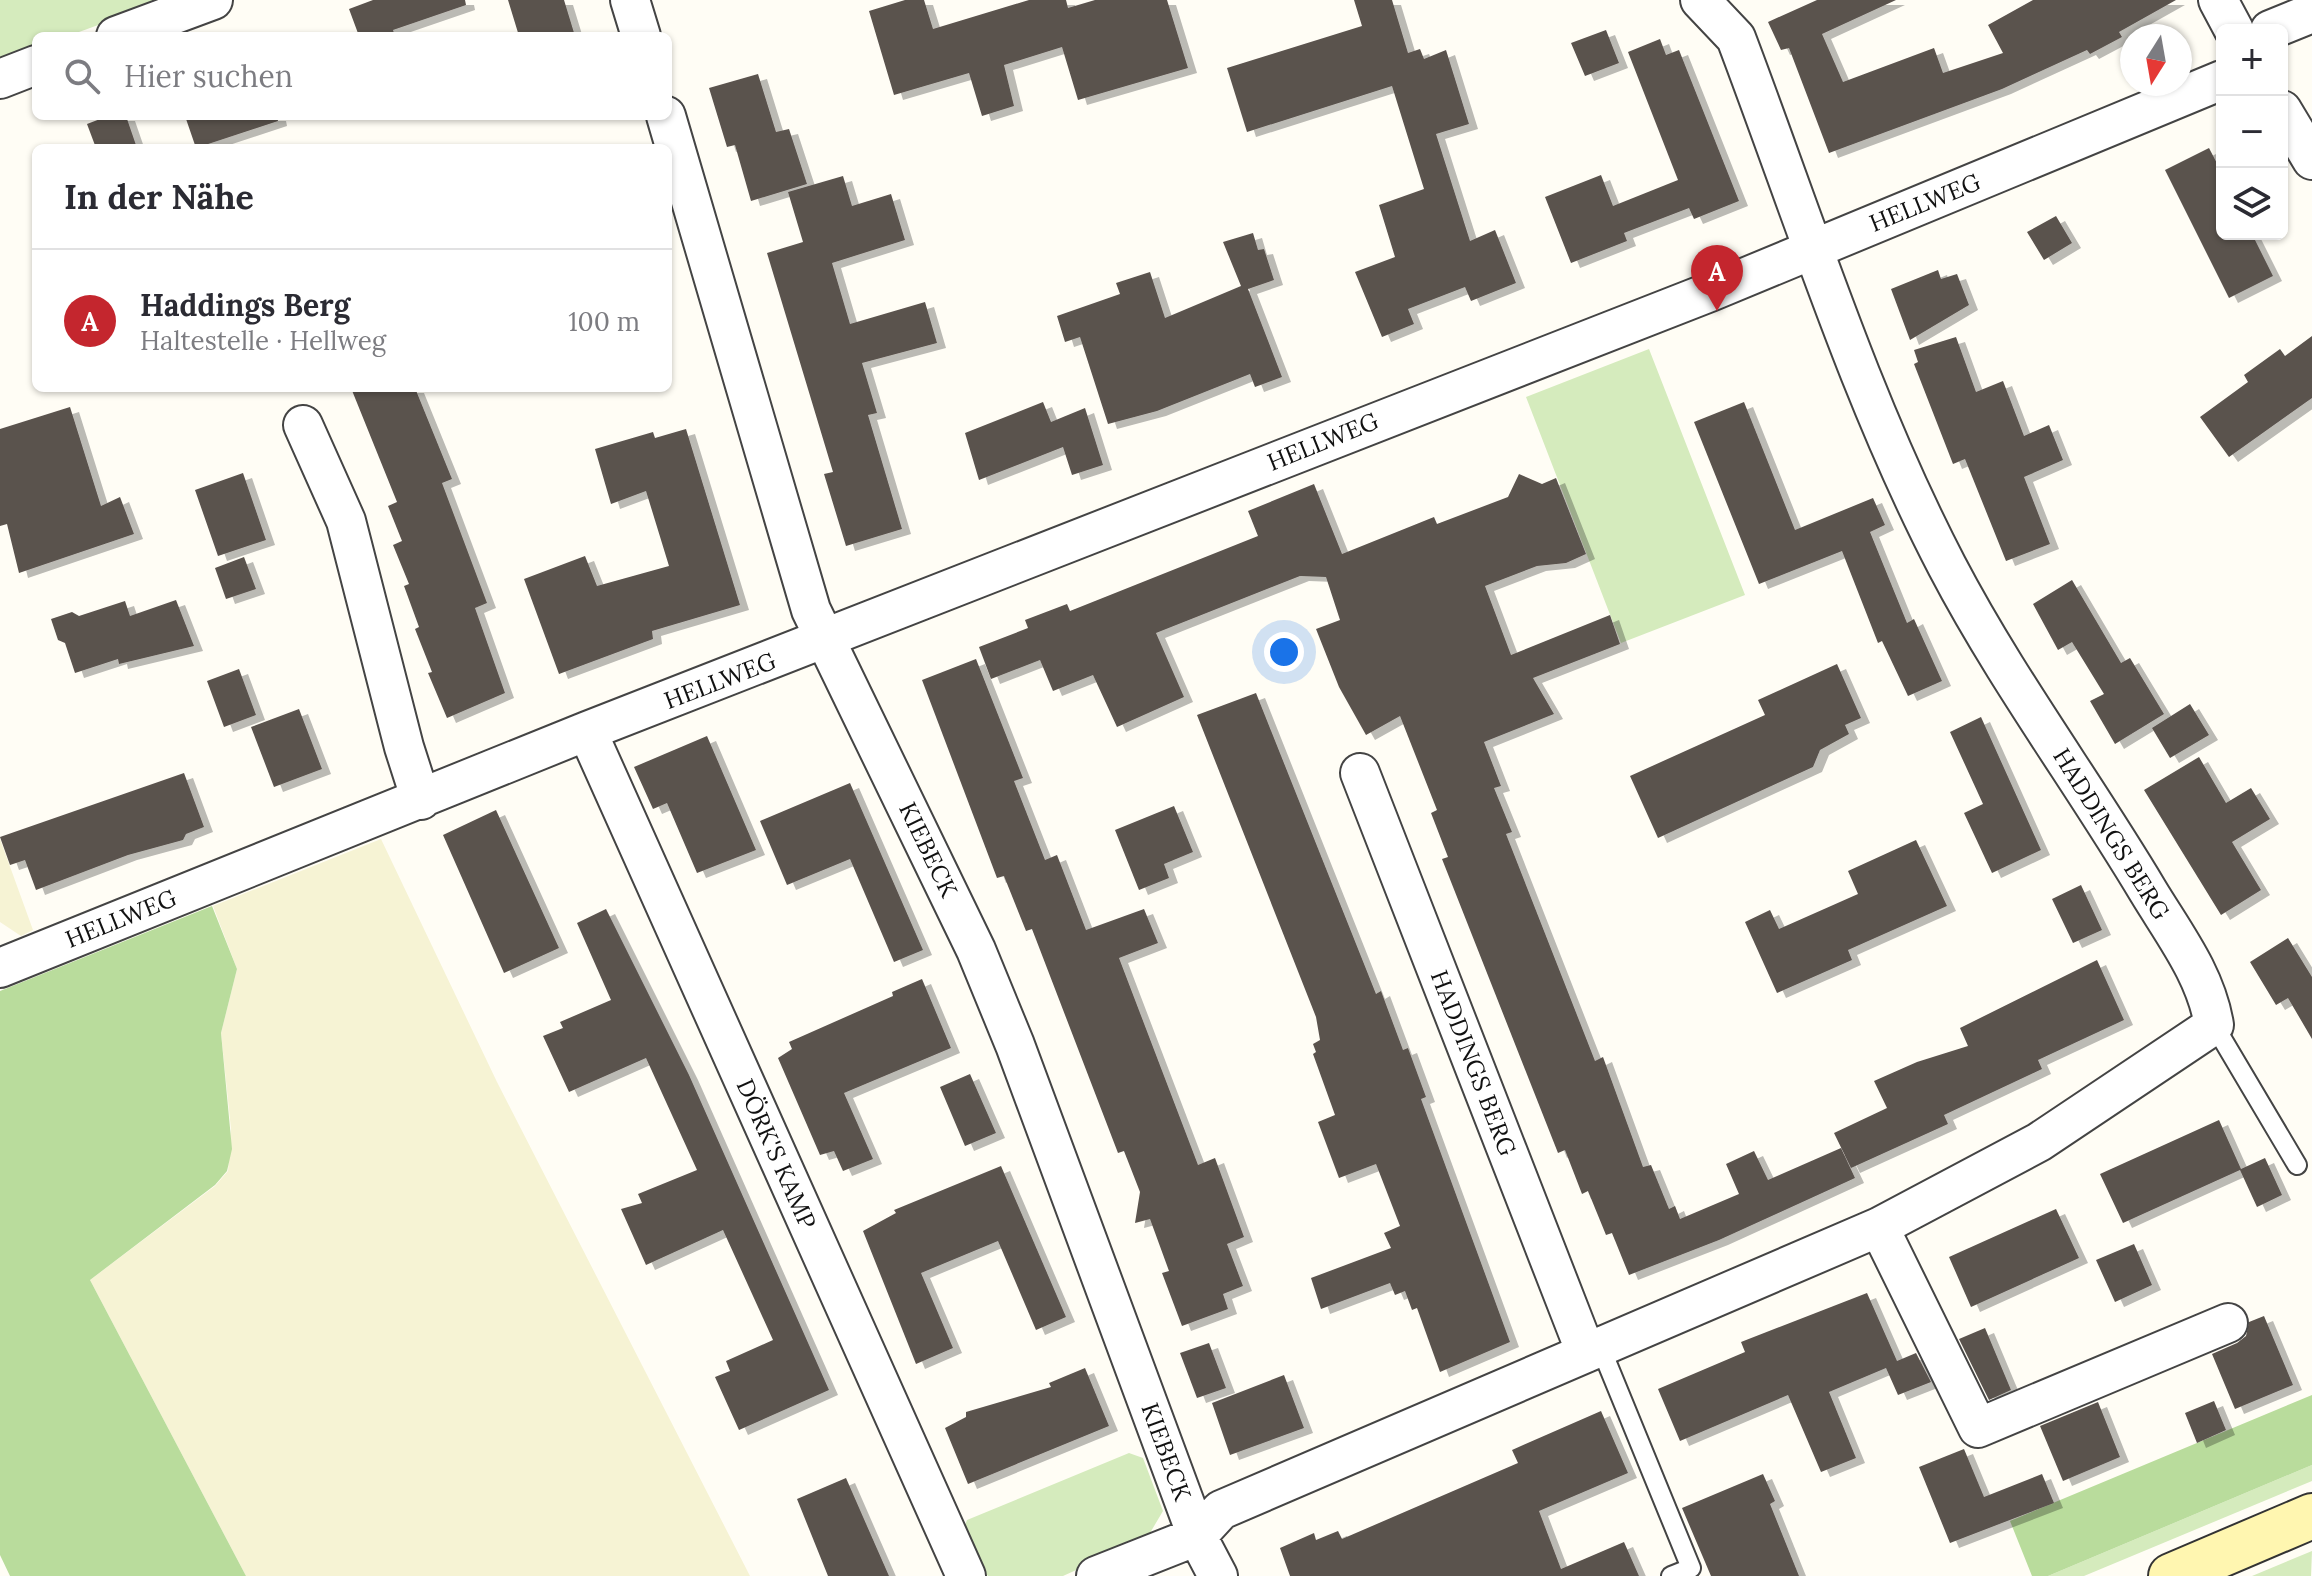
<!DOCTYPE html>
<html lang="de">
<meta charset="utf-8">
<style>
:root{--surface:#fff;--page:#f7f7f7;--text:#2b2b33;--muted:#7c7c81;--line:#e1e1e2;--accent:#c4262e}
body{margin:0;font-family:Lora,serif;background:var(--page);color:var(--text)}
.controls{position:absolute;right:24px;top:24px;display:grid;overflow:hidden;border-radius:12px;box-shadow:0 2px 6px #0004}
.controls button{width:72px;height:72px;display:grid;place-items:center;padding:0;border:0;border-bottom:2px solid var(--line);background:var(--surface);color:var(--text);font:40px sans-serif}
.compass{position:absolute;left:2120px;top:24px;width:72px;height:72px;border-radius:50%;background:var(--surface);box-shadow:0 2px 6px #0004;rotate:191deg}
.you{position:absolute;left:1284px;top:652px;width:28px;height:28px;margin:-20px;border:6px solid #fff;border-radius:50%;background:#1a73e8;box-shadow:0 0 0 12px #1a73e833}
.badge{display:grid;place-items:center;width:52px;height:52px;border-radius:50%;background:var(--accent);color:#fff;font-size:26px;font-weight:700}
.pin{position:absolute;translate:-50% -66px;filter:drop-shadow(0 2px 4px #0008)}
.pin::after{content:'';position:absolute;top:42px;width:28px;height:24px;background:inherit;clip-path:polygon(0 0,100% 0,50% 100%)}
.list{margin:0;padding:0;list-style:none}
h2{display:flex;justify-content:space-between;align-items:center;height:104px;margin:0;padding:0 32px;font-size:34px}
h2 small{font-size:26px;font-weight:400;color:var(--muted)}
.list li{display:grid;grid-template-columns:52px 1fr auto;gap:24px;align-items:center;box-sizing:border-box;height:144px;padding:0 32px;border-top:2px solid var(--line)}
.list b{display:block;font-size:30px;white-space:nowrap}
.list p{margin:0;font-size:26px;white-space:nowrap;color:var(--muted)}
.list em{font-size:26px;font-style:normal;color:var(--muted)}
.icon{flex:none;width:44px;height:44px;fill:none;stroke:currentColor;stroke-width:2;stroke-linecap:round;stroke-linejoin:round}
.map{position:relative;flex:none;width:2312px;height:1576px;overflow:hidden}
.search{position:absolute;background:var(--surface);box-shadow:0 2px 6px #0004;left:32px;top:32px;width:640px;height:88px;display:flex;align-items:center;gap:20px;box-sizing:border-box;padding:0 28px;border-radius:12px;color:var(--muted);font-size:30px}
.panel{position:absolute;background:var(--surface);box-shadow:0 2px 6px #0004;left:32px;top:144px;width:640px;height:248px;border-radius:12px}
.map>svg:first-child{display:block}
.farmland{fill:#f6f3d4}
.green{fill:#d5ebbd}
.forest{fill:#b9dc9c}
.building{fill:#5a524d;filter:url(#shadow)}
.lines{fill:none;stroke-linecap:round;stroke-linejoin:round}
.service-casing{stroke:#444;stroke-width:22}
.minor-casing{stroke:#444;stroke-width:42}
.secondary-casing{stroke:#333;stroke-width:48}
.service{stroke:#fff;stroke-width:18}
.minor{stroke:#fff;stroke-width:38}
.secondary{stroke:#fff6b0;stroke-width:44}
.labels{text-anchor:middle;stroke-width:8;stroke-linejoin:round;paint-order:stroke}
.street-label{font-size:24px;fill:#111;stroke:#fff}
</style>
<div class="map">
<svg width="2312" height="1576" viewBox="0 0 2312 1576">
<defs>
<filter id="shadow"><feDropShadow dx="9" dy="5" stdDeviation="0" flood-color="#0004"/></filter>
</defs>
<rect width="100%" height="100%" fill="#fffdf5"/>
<path class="farmland" d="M0,839L33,930L21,936L0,922Z
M381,839L497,1082L750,1576H246L90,1280L215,1186L228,1171L231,1129L221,1033L237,969L213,906Z"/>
<path class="green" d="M0,0H167L68,36H36V48L0,61Z
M1649,349L1745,595L1621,643L1526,397Z
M1129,1453L1143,1458L1163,1511L1147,1538L1063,1576H988L972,1557L962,1533L967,1520Z
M2312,1465V1481L2084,1576H2048Z
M2312,1551L2311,1576H2252Z"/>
<path class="forest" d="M212,906L237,969L221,1033L232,1149L227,1171L215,1185L90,1280L246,1576H10L0,1555V991Z
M2312,1395V1465L2048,1576H2032L2010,1521Z"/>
<path class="building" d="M373,0H465L466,5L393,30L395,36H359L349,9Z
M508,0H564L575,36H519Z
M905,0H924L933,29L1029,0H1066L1068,8L1095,0H1167L1188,68L1078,100L1062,47L1004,65L1014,106L982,116L969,73L894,95L869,11Z
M1354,0H1392L1408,53L1420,49L1424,59L1446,50L1469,124L1436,134L1470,241L1495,230L1516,283L1471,301L1465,287L1408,309L1414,324L1382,337L1355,272L1395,257L1379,205L1424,189L1392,86L1247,132L1227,68L1362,26Z
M1817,0H1896L1822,34L1843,82L1934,48L1943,73L2003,53L1988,25L2033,0H2176L2119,32L2122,37L2090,54L2087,50L2002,89L1829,153L1789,48L1781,50L1768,22Z
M1606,30L1619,63L1585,76L1571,43Z
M1660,39L1666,55L1679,50L1739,201L1694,219L1689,208L1624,233L1627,241L1571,263L1545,197L1601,175L1613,206L1678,180L1628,52Z
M758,74L776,132L789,129L807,184L751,201L735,145L727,147L709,88Z
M108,116H126L137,148H96L87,124Z
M185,116H277L278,121L196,148Z
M2209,148L2222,173V234H2252L2273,276L2229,298L2165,170Z
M843,176L852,206L891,194L905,240L832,263L850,324L925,302L937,343L862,363L877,413L868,415L902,529L846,546L824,474L833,472L767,253L803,242L788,192Z
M2056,216L2072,243L2044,260L2027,232Z
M1253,233L1258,250L1264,249L1274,280L1248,289L1282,377L1255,387L1250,374L1157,411L1108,424L1080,337L1065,342L1057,316L1120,294L1116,283L1150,272L1165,318L1241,286L1223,242Z
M1938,270L1941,279L1957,274L1969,305L1910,340L1891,289Z
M2312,336V398L2229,457L2200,417L2248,382L2244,375L2280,349L2285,356Z
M1956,337L1976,392L2003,381L2024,436L2049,425L2063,460L2024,477L2050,544L2006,561L1965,459L1953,464L1914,364L1918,362L1914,350Z
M351,388H415L452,479L442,483L487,603L475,608L505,693L447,718L428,673L432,672L415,629L419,627L404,586L409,584L393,545L402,541L388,506L397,502Z
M1043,402L1051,422L1085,408L1103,465L1072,475L1063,447L979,480L965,433Z
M1744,402L1795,530L1873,498L1885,525L1870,532L1907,623L1914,619L1942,681L1908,696L1882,641L1878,643L1842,551L1759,584L1694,422Z
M70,407L101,506L120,497L134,534L19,573L7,524L0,526V429Z
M686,429L740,605L652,631L653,639L559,674L524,579L585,556L597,586L669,566L646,491L611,504L595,449L653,432L655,438Z
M243,473L266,540L218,556L195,490Z
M1519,474L1542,484L1556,478L1586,554L1566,563L1537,566L1485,586L1511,655L1610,615L1620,644L1533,678L1554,714L1484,742L1501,786L1494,788L1512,832L1506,834L1595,1061L1603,1057L1643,1167L1651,1165L1669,1209L1675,1206L1680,1219L1739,1194L1726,1164L1754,1151L1768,1180L1841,1148L1855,1178L1719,1240L1629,1275L1612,1233L1606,1235L1588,1191L1582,1194L1565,1150L1558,1153L1442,859L1448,857L1431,813L1437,810L1400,716L1366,735L1339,687L1316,629L1340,620L1326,577L1300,576L1156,633L1184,697L1117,727L1093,675L1053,691L1040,660L991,679L979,647L1028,628L1025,620L1067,604L1070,611L1258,536L1248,511L1314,484L1342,554L1434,517L1437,524L1508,497Z
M244,557L256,589L226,599L215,568Z
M2072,580L2121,663L2130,658L2164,714L2115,744L2090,701L2104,694L2072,642L2058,650L2033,604Z
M176,600L194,646L119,664L118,659L75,673L65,643L58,640L51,619L72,612L79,616L125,601L130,616Z
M976,659L1023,778L1014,781L1045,860L1057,855L1086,930L1144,909L1158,943L1119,958L1198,1165L1215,1158L1244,1237L1227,1244L1243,1286L1223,1294L1228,1309L1182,1326L1162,1273L1169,1271L1150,1219L1135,1223L1140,1192L1124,1151L1118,1153L1032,929L1026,931L1004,876L997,878L922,680Z
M1837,664L1861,718L1845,725L1849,734L1820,750L1813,767L1658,838L1630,776L1765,715L1758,700Z
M239,669L256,715L224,727L207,681Z
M1256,693L1376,994L1381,991L1403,1050L1408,1048L1426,1097L1421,1099L1510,1342L1440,1372L1417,1308L1412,1310L1405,1291L1395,1295L1390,1283L1321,1309L1311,1278L1391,1248L1384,1233L1400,1226L1376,1164L1339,1178L1318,1122L1335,1115L1313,1054L1316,1052L1313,1044L1320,1040L1316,1017L1197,715Z
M2190,704L2209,735L2170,758L2152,728Z
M299,709L322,769L274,787L251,727Z
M1981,717L2041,850L1992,873L1964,813L1983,804L1950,732Z
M707,736L756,850L697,873L667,803L653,809L634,767Z
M2199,757L2226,803L2251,788L2270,819L2232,842L2261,890L2221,915L2144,790Z
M184,773L204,827L186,834L183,840L128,855L36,890L25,860L10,865L0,837Z
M850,783L923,950L894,962L850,859L787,885L760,821Z
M1174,806L1193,852L1164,864L1169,878L1139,890L1115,830Z
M496,810L559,948L504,973L443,835Z
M1916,840L1947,906L1848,950L1852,960L1777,993L1745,922L1770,910L1779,929L1858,894L1848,871Z
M2081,885L2102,930L2073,943L2052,899Z
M606,909L689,1075L829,1390L739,1430L715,1377L730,1371L726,1361L773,1340L723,1230L646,1265L621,1209L642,1203L638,1194L697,1170L646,1058L569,1092L543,1036L563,1028L560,1022L611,1000L577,923Z
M2288,938L2312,977V1039L2288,998L2276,1005L2250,962Z
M2097,960L2124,1020L2038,1060L2042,1069L1944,1115L1948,1124L1851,1168L1834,1133L1887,1108L1874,1081L1917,1062L1968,1046L1960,1028Z
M922,979L951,1048L844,1093L873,1159L843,1171L834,1151L820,1155L778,1058L792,1049L789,1042L893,996L892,992Z
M970,1074L996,1133L965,1146L940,1087Z
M2219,1120L2241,1169L2265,1158L2282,1195L2257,1207L2240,1170L2123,1223L2100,1174Z
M1001,1166L1066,1317L1036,1330L998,1241L921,1273L953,1348L916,1364L863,1231L896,1213L894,1210Z
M2056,1209L2079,1258L1971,1307L1949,1257Z
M2134,1244L2152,1285L2115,1302L2096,1260Z
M1867,1293L1897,1361L1916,1353L1931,1382L1898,1395L1886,1368L1829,1392L1856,1458L1821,1472L1788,1395L1680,1441L1658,1389L1745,1352L1741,1342Z
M2264,1316L2293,1385L2235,1409L2212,1354L2237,1343L2246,1336L2249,1322Z
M1985,1328L2011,1390L1989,1400L1959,1339Z
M1209,1343L1226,1388L1197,1398L1180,1353Z
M1085,1368L1109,1426L968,1484L945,1428L966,1417V1412L1051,1387L1049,1383Z
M1284,1375L1304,1428L1230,1455L1212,1403Z
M2214,1401L2226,1430L2197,1443L2185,1413Z
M2098,1402L2120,1457L2063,1481L2040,1426Z
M1601,1411L1628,1473L1539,1511L1561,1569L1624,1542L1639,1576H1290L1280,1548L1314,1533L1316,1540L1338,1531L1342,1539L1518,1463L1512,1450Z
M1964,1449L1984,1497L2042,1474L2054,1503L1950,1543L1919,1467Z
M1763,1474L1775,1501L1770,1504L1799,1576H1711L1682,1508Z
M846,1478L867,1526L889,1576H828L797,1499Z"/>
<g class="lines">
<defs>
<path id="service" d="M2214,1025L2297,1165
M1600,1346L1691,1568L1671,1576"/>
<path id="minor" d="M630,0L641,36
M2218,0L2234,30
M2270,30L2312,13
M116,36L213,0
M0,79L36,65
M2282,110L2312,160
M666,116L811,610L976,950L1015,1045L1197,1536L1218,1576
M303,425L346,521L404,747L421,800
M587,731L966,1576
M1360,773L1586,1353
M0,968L587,731L1710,292L2222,80
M1879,1227L1978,1428L2228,1323
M1096,1576L1197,1536L1221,1510L1879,1227L2039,1142L2214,1025C2206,975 2174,934 2148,891C2083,782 2006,679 1947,566C1860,399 1803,215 1736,38L1700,0"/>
<path id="secondary" d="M2171,1576L2312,1516"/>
</defs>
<use href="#service" class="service-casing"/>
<use href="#minor" class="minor-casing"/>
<use href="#secondary" class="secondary-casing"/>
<use href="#service" class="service"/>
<use href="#minor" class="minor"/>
<use href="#secondary" class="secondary"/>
</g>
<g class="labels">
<g class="street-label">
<text transform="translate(1925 203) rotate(-22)" y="8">HELLWEG</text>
<text transform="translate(1323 442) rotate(-22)" y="8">HELLWEG</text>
<text transform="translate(720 681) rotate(-21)" y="8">HELLWEG</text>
<text transform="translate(2111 834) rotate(58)" y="8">HADDINGS BERG</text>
<text transform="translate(928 850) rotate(64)" y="8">KIEBECK</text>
<text transform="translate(121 919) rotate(-22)" y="8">HELLWEG</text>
<text transform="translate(1473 1063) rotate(69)" y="8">HADDINGS BERG</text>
<text transform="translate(776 1154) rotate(66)" y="8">DÖRK'S KAMP</text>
<text transform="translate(1166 1452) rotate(70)" y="8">KIEBECK</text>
</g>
</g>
</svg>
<div class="controls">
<button>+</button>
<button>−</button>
<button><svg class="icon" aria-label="layers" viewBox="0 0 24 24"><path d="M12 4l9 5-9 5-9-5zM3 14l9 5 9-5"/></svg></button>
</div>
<svg class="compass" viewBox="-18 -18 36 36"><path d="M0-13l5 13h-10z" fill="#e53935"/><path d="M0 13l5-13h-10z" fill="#7c7c81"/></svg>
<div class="you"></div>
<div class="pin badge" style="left:1717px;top:311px">A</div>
<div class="search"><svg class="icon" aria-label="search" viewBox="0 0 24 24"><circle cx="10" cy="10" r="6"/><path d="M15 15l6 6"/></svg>Hier suchen</div>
<section class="panel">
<h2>In der Nähe<small></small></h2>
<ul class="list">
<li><span class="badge">A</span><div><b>Haddings Berg</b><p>Haltestelle · Hellweg</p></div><em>100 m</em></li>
</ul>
</section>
</div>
